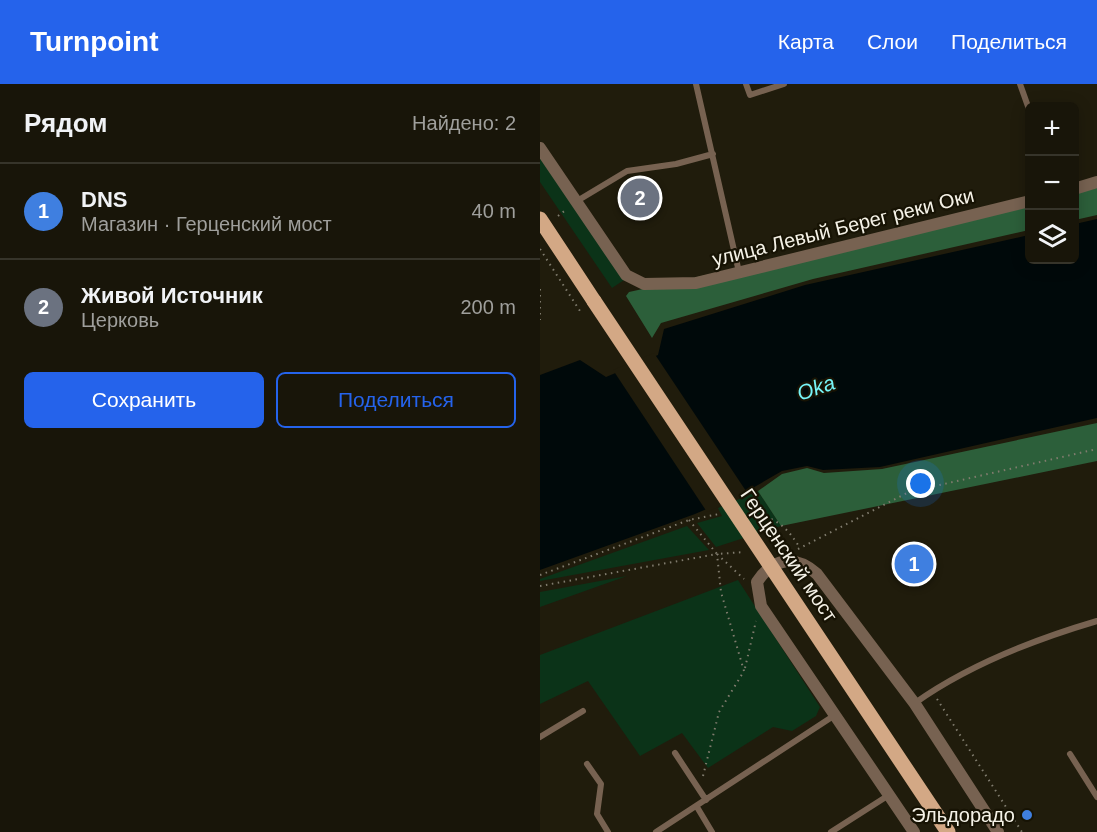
<!DOCTYPE html>
<html lang="ru">
<meta charset="utf-8">
<style>
:root{--surface:#181509;--page:#211e12;--text:#f1f3f6;--muted:#9f9f9c;--line:#36342a;--accent:#2563eb}
body{margin:0;font-family:Arial,sans-serif;background:var(--page);color:var(--text)}
.controls{position:absolute;right:18px;top:18px;display:grid;overflow:hidden;border-radius:9px;box-shadow:0 3px 15px #0003}
.controls button{width:54px;height:54px;display:grid;place-items:center;padding:0;border:0;border-bottom:2px solid var(--line);background:var(--surface);color:var(--text);font:30px sans-serif}
.you{position:absolute;left:381px;top:400px;width:21px;height:21px;margin:-15px;border:4px solid #fff;border-radius:50%;background:#1a73e8;box-shadow:0 0 0 9px #1a73e833}
.badge{display:grid;place-items:center;width:39px;height:39px;border-radius:50%;background:var(--accent);color:#fff;font-size:20px;font-weight:700}
.pin{position:absolute;translate:-50% -50%;border:3px solid #fff;box-shadow:0 2px 6px #0006}
.list{margin:0;padding:0;list-style:none}
h2{display:flex;justify-content:space-between;align-items:center;height:78px;margin:0;padding:0 24px;font-size:26px}
h2 small{font-size:20px;font-weight:400;color:var(--muted)}
.list li{display:grid;grid-template-columns:39px 1fr auto;gap:18px;align-items:center;box-sizing:border-box;height:96px;padding:0 24px;border-top:2px solid var(--line)}
.list b{display:block;font-size:22px;white-space:nowrap}
.list p{margin:0;font-size:20px;white-space:nowrap;color:var(--muted)}
.list em{font-size:20px;font-style:normal;color:var(--muted)}
.actions{display:flex;gap:12px;padding:18px 24px}
.actions a{flex:1;padding:14px 0;border:2px solid var(--accent);border-radius:9px;text-align:center;font-size:21px;color:var(--accent)}
.actions .main{background:var(--accent);color:#fff}
.icon{flex:none;width:33px;height:33px;fill:none;stroke:currentColor;stroke-width:2;stroke-linecap:round;stroke-linejoin:round}
.map{position:relative;flex:none;width:557px;height:748px;overflow:hidden}
header{display:flex;align-items:center;gap:36px;box-sizing:border-box;height:84px;padding:0 30px;background:var(--accent);color:#fff}
header strong{font-size:28px}
nav{display:flex;gap:33px;margin-inline-start:auto;font-size:21px}
main{display:flex}
aside{flex:1;background:var(--surface)}
.map>svg:first-child{display:block}
.green{fill:#0b3318}
.forest{fill:#2c5f3a}
.water{fill:#00090a}
.pier{fill:#201c0c}
.lines{fill:none;stroke-linecap:round;stroke-linejoin:round}
.path{stroke:#807c6e;stroke-width:2;stroke-dasharray:1.5 4.5;stroke-linecap:butt}
.lane{stroke:#776251;stroke-width:6}
.street{stroke:#776251;stroke-width:12}
.primary{stroke:#d3a885;stroke-width:15}
.primary-bridge{stroke:#d3a885;stroke-width:15}
.shop-dot{fill:#3f7fe0;stroke:#171304;stroke-width:2}
.labels{text-anchor:middle;stroke-width:4.5;stroke-linejoin:round;paint-order:stroke}
.street-label{font-size:20px;fill:#f5f2e7;stroke:#171304}
.poi-label{font-size:20px;fill:#f5f2e7;stroke:#171304;text-anchor:end}
.water-label{font-size:21px;font-style:italic;fill:#77f5f8;stroke:#171304}
</style>
<header>
<strong>Turnpoint</strong>
<nav><a>Карта</a><a>Слои</a><a>Поделиться</a></nav>
</header>
<main>
<aside>
<h2>Рядом<small>Найдено: 2</small></h2>
<ul class="list">
<li><span class="badge" style="background:#3f7fe0">1</span><div><b>DNS</b><p>Магазин · Герценский мост</p></div><em>40 m</em></li>
<li><span class="badge" style="background:#6b7280">2</span><div><b>Живой Источник</b><p>Церковь</p></div><em>200 m</em></li>
</ul>
<div class="actions"><a class="main">Сохранить</a><a>Поделиться</a></div>
</aside>
<div class="map">
<svg width="557" height="748" viewBox="0 0 557 748">
<rect width="100%" height="100%" fill="#201c0c"/>
<path class="green" d="M0,74L84,196L72,204L0,98Z
M218,407L241,442L176,463L157,439L182,432L178,424Z
M147,442L169,466L0,497V495Z
M87,492L0,523V508Z
M198,496L280,623L276,632L252,647L233,643L168,684L142,649L100,672L48,597L0,620V571Z"/>
<path class="forest" d="M557,101V131L535,136L534,108Z
M489,120V146L273,195L121,239L112,254L86,212L89,208Z
M557,339V377L241,442L218,407L242,390L267,384L284,389L342,385Z"/>
<path class="water" d="M557,135V334L340,383L283,386L267,382L242,387L204,409L155,430L0,486V291L40,276L66,293L118,271L124,245L265,201L489,151L490,176H534L535,140Z"/>
<path class="pier" d="M114,269L208,410L167,428L73,286Z"/>
<g class="lines">
<path class="path" d="M18,132L27,125
M0,165L40,227
M0,205V236
M214,430C238,434 248,445 260,464
M149,436L177,470L204,468
M258,465L369,408L557,365
M0,491L149,436L179,430
M0,502L177,470L204,495
M282,530L287,526L284,523
M205,584L216,537
M397,615L482,748
M163,692L179,628L204,587L181,508L177,470"/>
<path class="lane" d="M156,0L199,188
M206,0L210,11L244,0
M480,0L490,28
M37,117L87,87L136,80L173,70
M375,619C427,582 496,555 557,537
M0,653L43,627
M135,669L166,716
M530,670L557,713
M47,680L61,700L57,730L68,748
M157,723L172,748
M116,748L295,631
M291,748L349,711"/>
<path class="street" d="M0,64L86,191L104,200L156,199L490,117
M534,105L557,98
M374,748L221,522L217,498C233,473 256,471 277,490L375,620L458,748"/>
<path class="primary" d="M0,135L54,217"/>
<path class="primary-bridge" d="M54,217L408,748"/>
</g>
<circle class="shop-dot" cx="487" cy="731" r="6"/>
<g class="labels">
<g class="street-label">
<text transform="translate(303 143) rotate(-14)" y="7">улица Левый Берег реки Оки</text>
<text transform="translate(249 471) rotate(56)" y="7">Герценский мост</text>
</g>
<g class="poi-label">
<text x="475" y="738">Эльдорадо</text>
</g>
<g class="water-label">
<text transform="translate(276 304) rotate(-19)" y="7">Oka</text>
</g>
</g>
</svg>
<div class="controls">
<button>+</button>
<button>−</button>
<button><svg class="icon" aria-label="layers" viewBox="0 0 24 24"><path d="M12 4l9 5-9 5-9-5zM3 14l9 5 9-5"/></svg></button>
</div>
<div class="you"></div>
<div class="pin badge" style="left:374px;top:480px;background:#3f7fe0">1</div>
<div class="pin badge" style="left:100px;top:114px;background:#6b7280">2</div>
</div>
</main>
